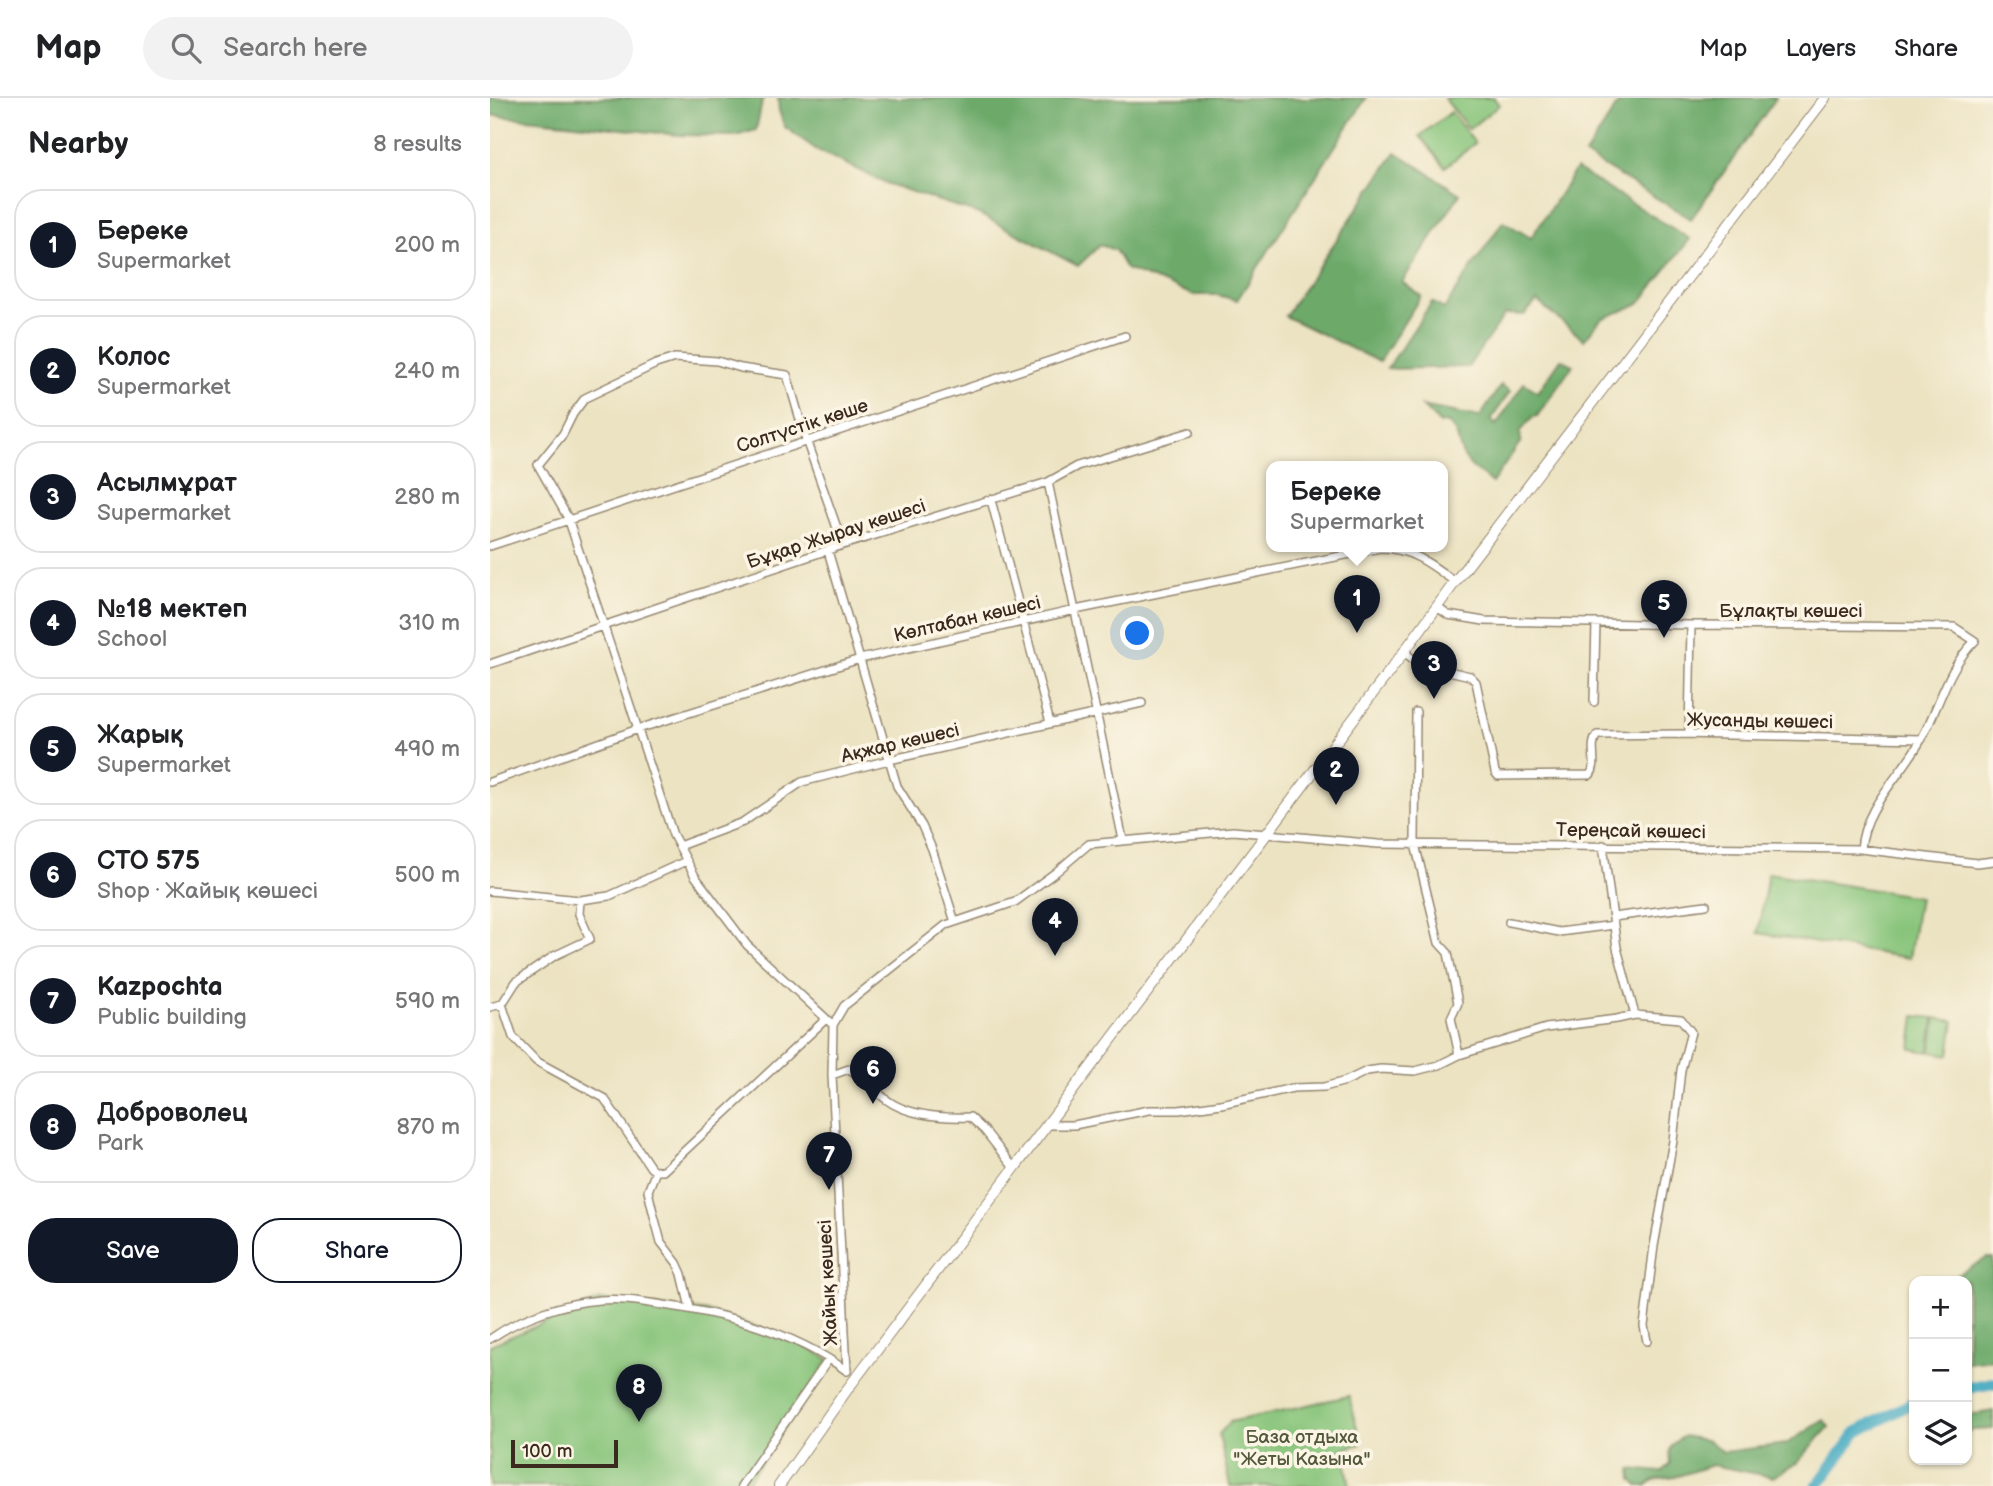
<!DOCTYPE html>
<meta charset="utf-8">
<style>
:root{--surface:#fff;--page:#f2f2f2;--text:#202124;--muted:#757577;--line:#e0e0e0;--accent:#111827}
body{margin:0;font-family:"Balsamiq Sans",sans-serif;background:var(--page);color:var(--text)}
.controls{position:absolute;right:21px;bottom:21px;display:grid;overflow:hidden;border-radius:14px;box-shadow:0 2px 5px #0004}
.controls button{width:63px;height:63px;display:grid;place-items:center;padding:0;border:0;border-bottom:2px solid var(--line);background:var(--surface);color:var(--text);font:35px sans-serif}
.scale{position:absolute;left:21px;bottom:18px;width:107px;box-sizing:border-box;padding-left:7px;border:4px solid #3b2a1e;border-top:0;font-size:19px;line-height:24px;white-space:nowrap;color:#3b2a1e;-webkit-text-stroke:5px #fcf5e5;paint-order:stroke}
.you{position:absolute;left:648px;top:536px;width:24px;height:24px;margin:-18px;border:5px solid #fff;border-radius:50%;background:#1a73e8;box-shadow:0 0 0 10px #1a73e833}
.badge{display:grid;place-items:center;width:46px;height:46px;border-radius:50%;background:var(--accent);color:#fff;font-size:23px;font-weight:700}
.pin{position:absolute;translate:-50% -58px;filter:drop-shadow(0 2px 4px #0008)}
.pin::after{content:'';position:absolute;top:37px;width:24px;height:21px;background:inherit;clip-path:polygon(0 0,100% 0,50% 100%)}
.popup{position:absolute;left:776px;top:363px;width:182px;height:91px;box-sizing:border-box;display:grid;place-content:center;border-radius:14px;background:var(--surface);filter:drop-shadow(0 2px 5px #0005);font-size:23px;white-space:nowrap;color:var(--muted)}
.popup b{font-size:26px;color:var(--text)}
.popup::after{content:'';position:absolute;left:50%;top:100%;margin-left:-14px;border:14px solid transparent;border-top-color:var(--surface)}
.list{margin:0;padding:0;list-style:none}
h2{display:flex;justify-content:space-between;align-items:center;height:91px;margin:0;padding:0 28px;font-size:30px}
h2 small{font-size:23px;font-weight:400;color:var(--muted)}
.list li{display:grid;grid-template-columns:46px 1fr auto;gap:21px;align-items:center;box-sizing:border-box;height:112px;margin:0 14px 14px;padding:0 14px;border:2px solid var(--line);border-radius:28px}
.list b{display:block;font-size:26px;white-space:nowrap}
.list p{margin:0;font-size:23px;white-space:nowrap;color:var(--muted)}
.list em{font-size:23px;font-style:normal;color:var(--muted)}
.actions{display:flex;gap:14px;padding:21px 28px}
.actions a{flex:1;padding:16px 0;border:2px solid var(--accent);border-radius:28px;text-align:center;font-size:24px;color:var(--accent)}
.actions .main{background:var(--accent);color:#fff}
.icon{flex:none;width:38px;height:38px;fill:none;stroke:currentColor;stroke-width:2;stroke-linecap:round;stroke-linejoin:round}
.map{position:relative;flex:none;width:1503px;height:1388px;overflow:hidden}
header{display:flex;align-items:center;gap:42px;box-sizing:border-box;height:98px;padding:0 35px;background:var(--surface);border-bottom:2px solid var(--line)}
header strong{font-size:33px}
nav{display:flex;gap:38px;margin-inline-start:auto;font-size:24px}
.search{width:490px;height:63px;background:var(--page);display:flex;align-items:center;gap:18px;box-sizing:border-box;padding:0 24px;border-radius:38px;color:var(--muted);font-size:26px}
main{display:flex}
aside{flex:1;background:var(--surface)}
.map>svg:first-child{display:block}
.green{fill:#87c47a;stroke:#61774c;stroke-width:2}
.forest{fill:#6daa6a;stroke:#546a44;stroke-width:2}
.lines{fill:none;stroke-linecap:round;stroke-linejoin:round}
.river{stroke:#41a8c1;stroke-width:12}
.street-casing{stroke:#948670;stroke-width:10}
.secondary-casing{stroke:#948670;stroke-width:12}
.street{stroke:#fff;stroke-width:7}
.secondary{stroke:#fff;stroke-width:10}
.labels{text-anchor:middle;stroke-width:7;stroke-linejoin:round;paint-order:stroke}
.street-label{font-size:19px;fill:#3b2a1e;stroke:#fcf5e5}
.park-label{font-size:19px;fill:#52583a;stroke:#fcf5e5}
</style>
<header>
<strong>Map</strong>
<div class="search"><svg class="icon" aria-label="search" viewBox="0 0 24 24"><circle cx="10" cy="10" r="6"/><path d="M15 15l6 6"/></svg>Search here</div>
<nav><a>Map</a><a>Layers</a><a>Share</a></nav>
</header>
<main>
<aside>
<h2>Nearby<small>8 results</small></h2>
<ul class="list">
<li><span class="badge">1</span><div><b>Береке</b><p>Supermarket</p></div><em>200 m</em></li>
<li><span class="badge">2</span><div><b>Колос</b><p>Supermarket</p></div><em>240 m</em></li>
<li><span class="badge">3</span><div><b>Асылмұрат</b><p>Supermarket</p></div><em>280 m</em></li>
<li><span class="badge">4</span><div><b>№18 мектеп</b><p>School</p></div><em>310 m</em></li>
<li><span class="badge">5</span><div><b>Жарық</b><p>Supermarket</p></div><em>490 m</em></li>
<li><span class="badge">6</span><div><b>СТО 575</b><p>Shop · Жайық көшесі</p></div><em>500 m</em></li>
<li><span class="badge">7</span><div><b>Kazpochta</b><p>Public building</p></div><em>590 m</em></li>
<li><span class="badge">8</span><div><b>Доброволец</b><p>Park</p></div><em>870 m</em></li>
</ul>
<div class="actions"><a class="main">Save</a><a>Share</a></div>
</aside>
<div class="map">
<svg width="1503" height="1388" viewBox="0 0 1503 1388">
<rect width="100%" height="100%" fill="#fcf5e5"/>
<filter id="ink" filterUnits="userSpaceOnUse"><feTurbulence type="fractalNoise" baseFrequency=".0143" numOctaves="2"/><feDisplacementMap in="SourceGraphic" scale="14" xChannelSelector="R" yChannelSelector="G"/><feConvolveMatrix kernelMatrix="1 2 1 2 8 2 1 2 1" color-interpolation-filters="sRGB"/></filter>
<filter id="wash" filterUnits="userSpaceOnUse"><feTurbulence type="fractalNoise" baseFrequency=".00686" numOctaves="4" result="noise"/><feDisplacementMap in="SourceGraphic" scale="28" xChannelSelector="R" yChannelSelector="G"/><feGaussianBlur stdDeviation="1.57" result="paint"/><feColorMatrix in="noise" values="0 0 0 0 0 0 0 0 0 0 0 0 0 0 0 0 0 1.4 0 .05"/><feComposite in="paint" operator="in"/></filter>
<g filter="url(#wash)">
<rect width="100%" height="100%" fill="#ece3c2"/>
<path class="green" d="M954,0H1004L1009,7L979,31Z
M961,14L985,45L955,69L930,38Z
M1278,775L1429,799L1419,860L1268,835Z
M1425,918L1444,920L1439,954L1421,951Z
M1446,920L1464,923L1459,957L1441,954Z
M110,1202L220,1214L300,1240L339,1261L255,1388H0V1247Z
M859,1298L871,1346L853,1351L860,1388H740L729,1336L740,1324Z"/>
<path class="forest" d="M0,0H273L266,32L246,38L189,37L0,17Z
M288,0H876L747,202L727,197H704L636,171L625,152L610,147L588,168L489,116L395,85L327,52L295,29L289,13Z
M1132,0H1286L1201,121L1095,57Z
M906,54L970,96L912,184L931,198L889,264L795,218Z
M1086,71L1200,141L1149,206L1111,221L1094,242L1047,203L1034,217L1015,216L978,269L897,271L942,204L954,211L1013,123L1041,140Z
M1071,261L1083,267L1047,318L1043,319L1030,334L1031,343L1002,385C992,376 977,368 972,355C966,340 970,337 957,324L950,326L932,308L990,319L1011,287L1020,293L1001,322L1006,327L1034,285L1048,294Z
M1497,1160H1503V1261L1477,1264V1183H1457Z
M1503,1313V1331L1483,1332L1477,1336V1318Z
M1334,1322L1339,1329L1307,1365L1283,1379L1222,1367L1185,1379L1164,1382L1156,1388H1148L1142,1382L1141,1371L1171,1374L1180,1366C1178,1350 1180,1346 1194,1338L1219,1343L1233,1354L1296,1346Z"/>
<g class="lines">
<path class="river" d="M1477,1290L1503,1285
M1327,1388L1367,1334L1424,1304"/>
</g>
</g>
<g filter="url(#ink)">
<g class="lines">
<defs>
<path id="street" d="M558,384L633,742
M501,402L560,625
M0,448L635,238
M338,453L407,688L432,728L442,751L465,824
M947,509L958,517L994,523L1201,527L1464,529L1485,543C1458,569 1450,606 1433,638C1414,676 1374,707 1371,751
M914,554L929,566L980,578L986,584L1005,674L1008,678L1100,677C1109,665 1098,649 1107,637L1191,636L1432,641
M0,566L353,447L558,384L587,368L700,334
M1104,604L1106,525
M1199,636L1201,527
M0,684L148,631L370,561L585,512L890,450C921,450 941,466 965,484
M1113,747L1127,850L1145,917
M189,748L253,724L312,684L399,662L652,605
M0,793L90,802L119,798L196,763
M1123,819L1216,807
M1019,824L1069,834L1124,827
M12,906L26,884L64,858L100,841L89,816L90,802
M0,909L12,906L23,939L46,963L114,1000L161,1070L166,1073H173L336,921
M343,927L257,847L205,778L183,737L78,420L48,367L73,336L83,316L95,300L166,266L185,260L227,263L251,270L297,277L316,342L353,447
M969,957L1056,930L1127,921L1145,917L1191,921L1201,934L1191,972L1183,1043L1164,1148L1154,1228L1157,1243
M342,977L359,971C376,980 387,997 403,1006C425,1018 457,1020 480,1019L495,1033L524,1070
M557,1027H584L659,1012H689L731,1006L803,990L834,989L856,983L877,973L891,971L925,973L949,967L969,957L961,920L968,905L958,855L949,845L925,746L926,614
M166,1073L158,1093L163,1114L171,1144L187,1165L192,1176L200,1210
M0,1241C31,1219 72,1205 110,1202C131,1200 153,1204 173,1207C239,1216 303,1234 357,1273
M357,1273L342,977L343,927L354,908L456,827L525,804L566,774L599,746L743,733L888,746L1370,751L1487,765L1503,763
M251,1388L339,1261"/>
<path id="secondary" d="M289,1388L356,1293L914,554L965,484L1335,0"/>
</defs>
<use href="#street" class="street-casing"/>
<use href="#secondary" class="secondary-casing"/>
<use href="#street" class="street"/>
<use href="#secondary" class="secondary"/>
</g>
</g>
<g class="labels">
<g class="street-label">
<text transform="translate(312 327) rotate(-18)" y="7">Солтүстік көше</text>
<text transform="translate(346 435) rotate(-18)" y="7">Бұқар Жырау көшесі</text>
<text x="1301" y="519">Бұлақты көшесі</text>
<text transform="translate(477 520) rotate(-13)" y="7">Көлтабан көшесі</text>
<text transform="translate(1270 622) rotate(1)" y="7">Жусанды көшесі</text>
<text transform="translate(410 644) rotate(-13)" y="7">Ақжар көшесі</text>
<text transform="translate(1141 732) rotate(1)" y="7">Тереңсай көшесі</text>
<text transform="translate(337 1185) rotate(-93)" y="7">Жайық көшесі</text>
</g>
<g class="park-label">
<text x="812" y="1345">База отдыха<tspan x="812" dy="22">"Жеты Казына"</tspan></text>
</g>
</g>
</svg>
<div class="controls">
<button>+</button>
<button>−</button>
<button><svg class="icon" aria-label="layers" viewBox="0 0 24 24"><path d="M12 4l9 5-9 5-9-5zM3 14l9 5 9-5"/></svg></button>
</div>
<div class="scale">100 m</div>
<div class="you"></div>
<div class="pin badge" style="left:867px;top:535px">1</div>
<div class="popup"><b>Береке</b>Supermarket</div>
<div class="pin badge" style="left:846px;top:707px">2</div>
<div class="pin badge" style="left:944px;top:601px">3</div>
<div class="pin badge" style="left:565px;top:858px">4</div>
<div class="pin badge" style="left:1174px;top:540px">5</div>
<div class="pin badge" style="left:383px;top:1006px">6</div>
<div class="pin badge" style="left:339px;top:1092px">7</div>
<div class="pin badge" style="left:149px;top:1324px">8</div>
</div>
</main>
